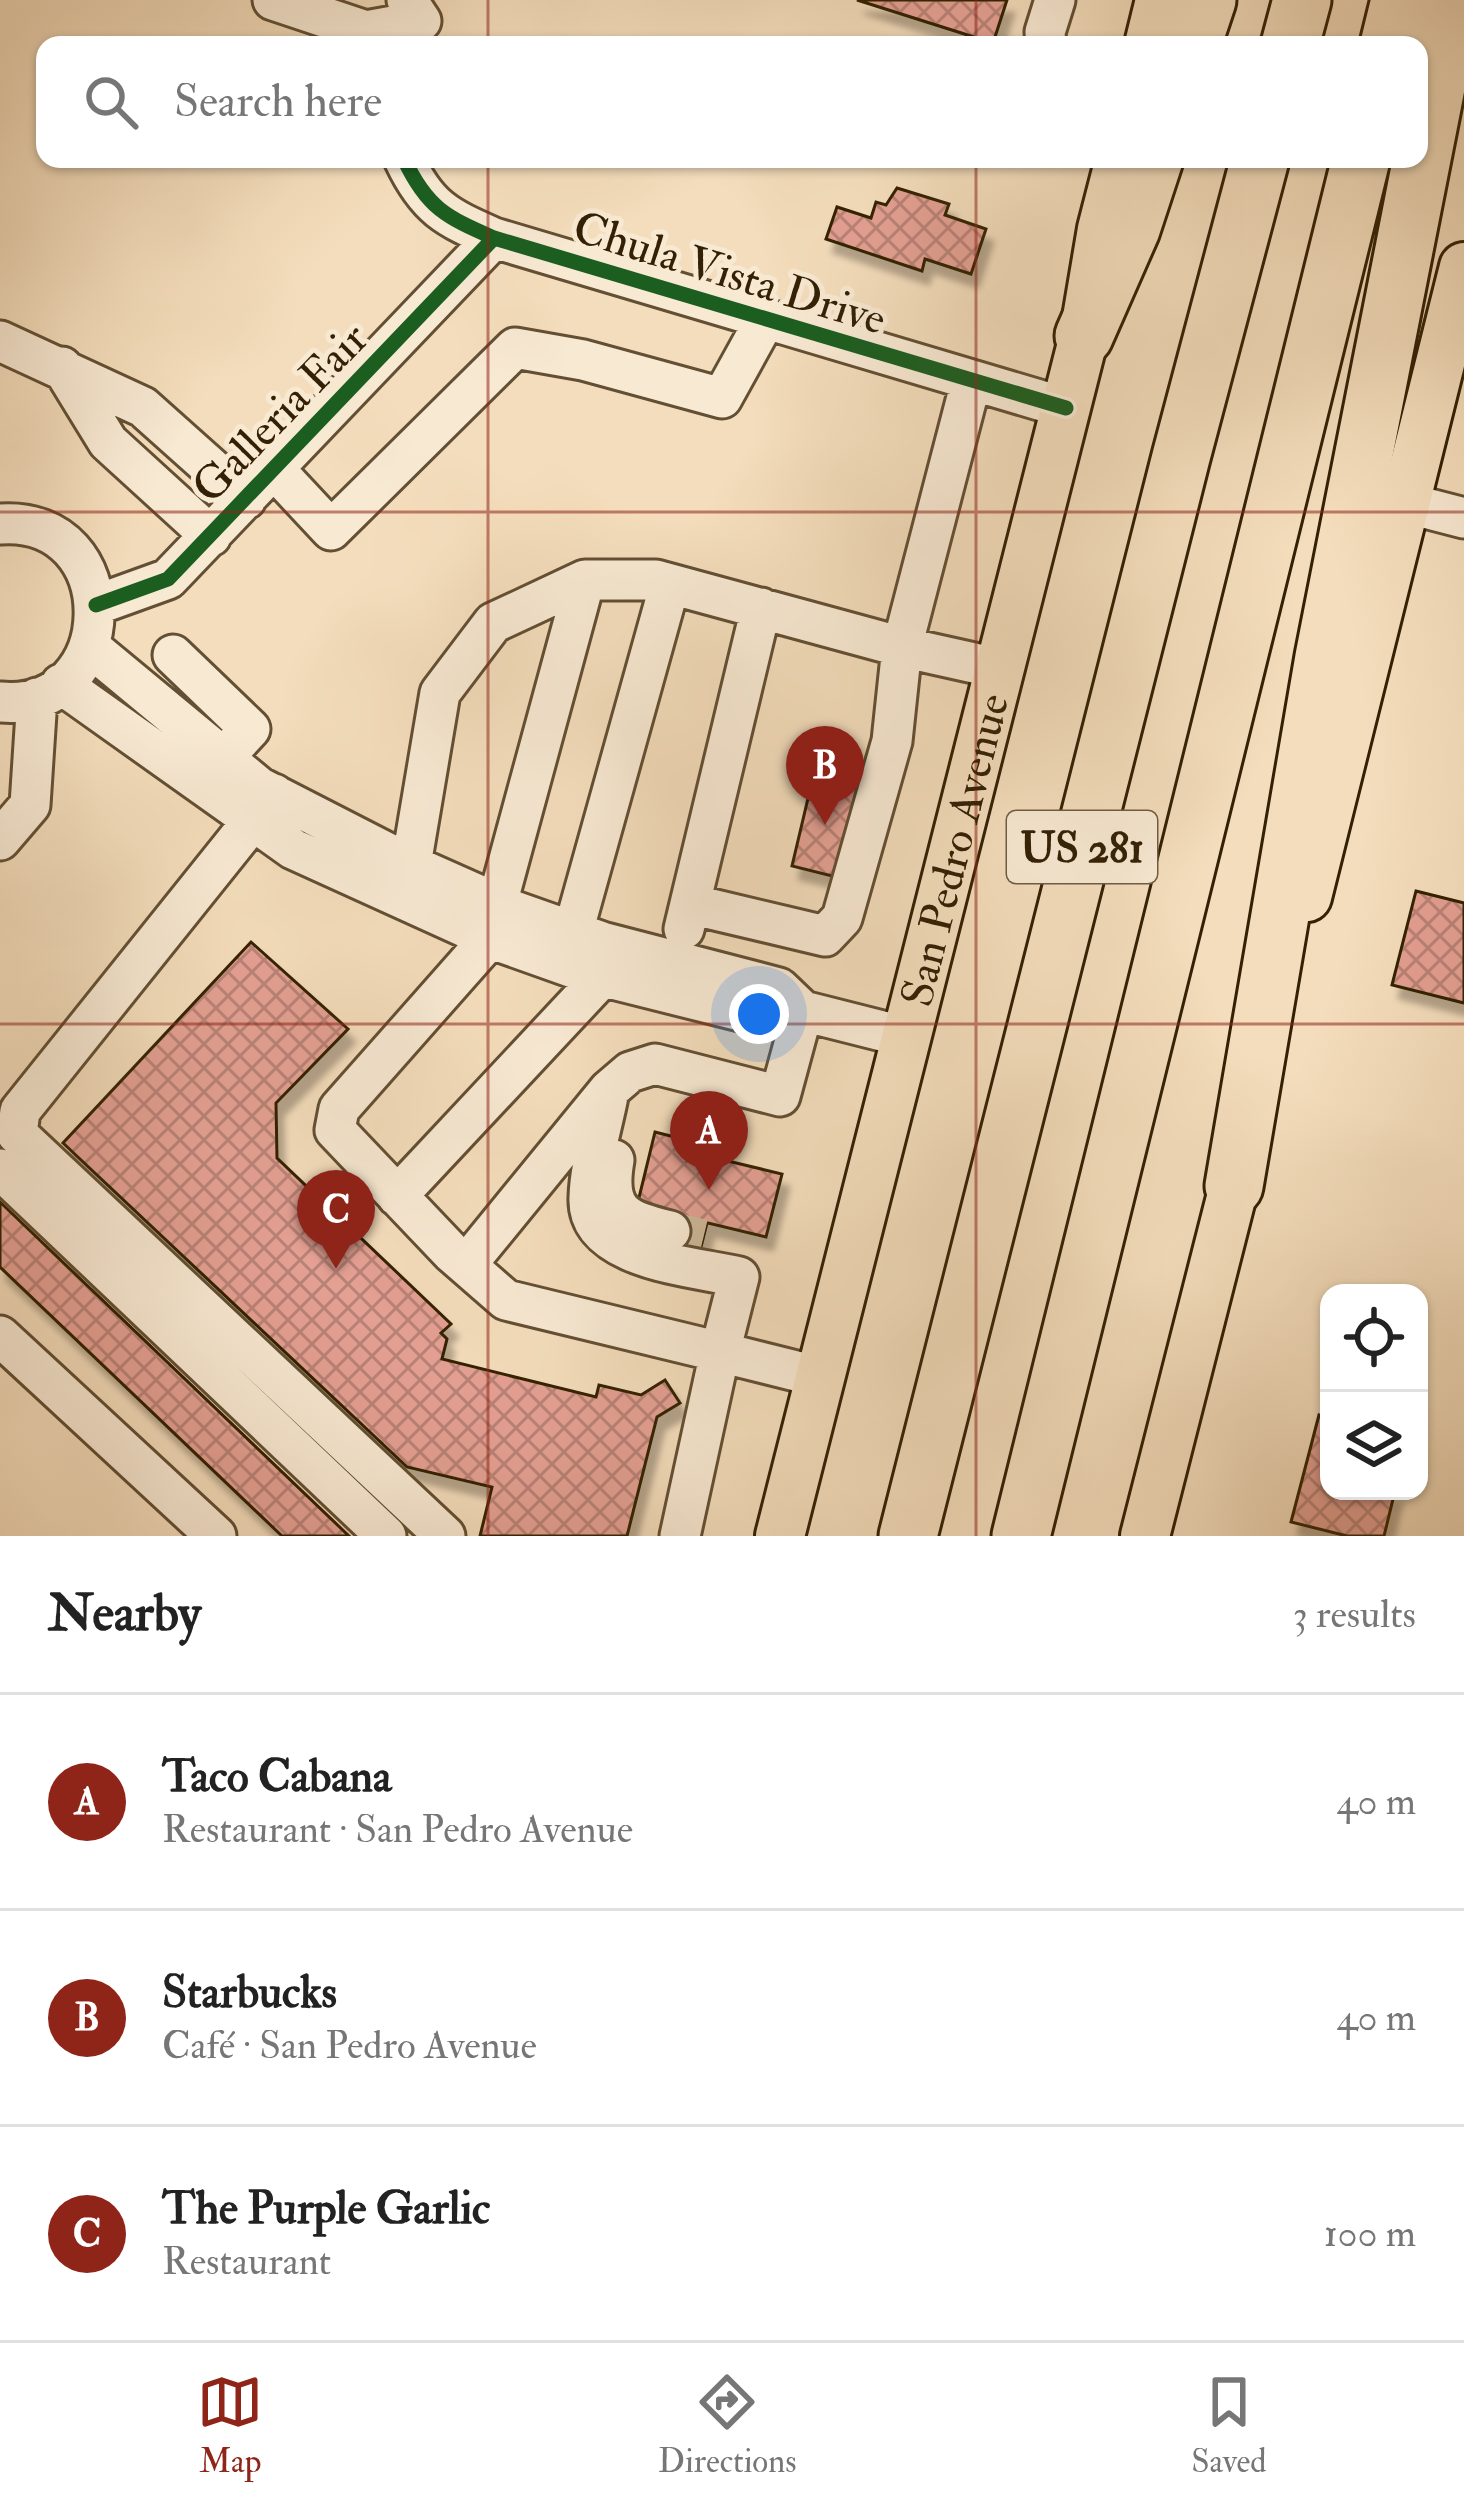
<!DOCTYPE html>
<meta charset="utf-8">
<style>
:root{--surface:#fff;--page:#f6f6f6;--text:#222;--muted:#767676;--line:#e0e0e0;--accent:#8f2418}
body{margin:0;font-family:"IM FELL Double Pica",serif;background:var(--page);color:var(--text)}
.controls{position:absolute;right:36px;bottom:36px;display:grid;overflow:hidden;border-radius:24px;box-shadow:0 3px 9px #0004}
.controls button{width:108px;height:108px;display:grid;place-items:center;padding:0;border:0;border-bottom:3px solid var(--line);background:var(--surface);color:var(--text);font:60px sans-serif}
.you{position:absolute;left:759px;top:1014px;width:42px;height:42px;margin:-30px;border:9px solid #fff;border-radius:50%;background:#1a73e8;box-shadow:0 0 0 18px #1a73e833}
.badge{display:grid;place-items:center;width:78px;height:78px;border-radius:50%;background:var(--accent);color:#fff;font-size:39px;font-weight:700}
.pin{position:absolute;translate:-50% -99px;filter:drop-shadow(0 3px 6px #0008)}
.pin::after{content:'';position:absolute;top:63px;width:42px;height:36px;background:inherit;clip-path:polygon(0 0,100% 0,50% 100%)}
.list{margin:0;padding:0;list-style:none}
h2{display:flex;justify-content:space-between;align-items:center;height:156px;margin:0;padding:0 48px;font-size:51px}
h2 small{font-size:39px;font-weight:400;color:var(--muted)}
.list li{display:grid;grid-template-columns:78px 1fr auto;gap:36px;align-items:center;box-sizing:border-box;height:216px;padding:0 48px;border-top:3px solid var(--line)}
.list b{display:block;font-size:45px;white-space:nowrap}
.list p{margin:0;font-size:39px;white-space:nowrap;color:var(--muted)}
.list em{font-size:39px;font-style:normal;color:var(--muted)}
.icon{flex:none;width:66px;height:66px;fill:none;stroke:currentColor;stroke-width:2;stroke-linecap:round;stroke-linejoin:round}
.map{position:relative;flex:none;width:1464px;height:1536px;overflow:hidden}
.search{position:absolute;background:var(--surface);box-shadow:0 3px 9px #0004;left:36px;right:36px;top:36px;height:132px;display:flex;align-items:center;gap:30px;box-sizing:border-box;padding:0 42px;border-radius:24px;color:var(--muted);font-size:45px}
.sheet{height:804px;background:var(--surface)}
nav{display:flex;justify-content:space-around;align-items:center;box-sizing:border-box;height:168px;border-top:3px solid var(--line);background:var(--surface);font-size:33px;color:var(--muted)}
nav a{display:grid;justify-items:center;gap:6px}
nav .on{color:var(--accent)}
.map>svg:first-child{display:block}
.building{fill:url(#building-cross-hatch);stroke:#332005;stroke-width:3;filter:url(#shadow)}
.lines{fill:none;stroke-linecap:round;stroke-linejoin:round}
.minor-tunnel{stroke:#cdb797;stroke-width:39;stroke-dasharray:39 20;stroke-linecap:butt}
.minor-casing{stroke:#634f33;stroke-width:45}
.major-casing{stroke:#332005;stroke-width:54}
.highway-casing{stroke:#332005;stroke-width:63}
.minor{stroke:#f8e9d3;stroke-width:39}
.major{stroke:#f4ddbc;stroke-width:48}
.highway{stroke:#f4ddbc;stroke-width:57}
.cycleway-casing{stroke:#f8e9d3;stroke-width:22}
.cycleway{stroke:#1b5e20;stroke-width:15}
.grid{fill:none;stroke:#8f2418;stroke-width:3;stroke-opacity:0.55}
.labels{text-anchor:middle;stroke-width:10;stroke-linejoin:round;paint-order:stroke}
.shield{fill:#f8e9d3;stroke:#6e5c43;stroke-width:3}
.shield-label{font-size:42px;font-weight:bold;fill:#332005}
.street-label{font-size:45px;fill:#332005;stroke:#f8e9d3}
</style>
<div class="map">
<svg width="1464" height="1536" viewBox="0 0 1464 1536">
<defs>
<pattern id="building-cross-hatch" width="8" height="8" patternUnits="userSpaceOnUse" patternTransform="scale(3)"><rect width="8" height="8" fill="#e4a093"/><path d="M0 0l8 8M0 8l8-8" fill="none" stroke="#b98276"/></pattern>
<filter id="shadow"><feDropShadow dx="7" dy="13" stdDeviation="3" flood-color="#0004"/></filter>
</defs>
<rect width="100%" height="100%" fill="#f4ddbc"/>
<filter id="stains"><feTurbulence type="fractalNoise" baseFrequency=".00167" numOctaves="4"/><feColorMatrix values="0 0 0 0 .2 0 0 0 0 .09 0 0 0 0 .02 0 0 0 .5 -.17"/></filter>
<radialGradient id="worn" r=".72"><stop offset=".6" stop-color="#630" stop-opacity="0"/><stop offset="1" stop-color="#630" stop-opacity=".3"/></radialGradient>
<path class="building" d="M857,0H1007L993,43Z
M897,188L949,204L945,215L986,229L971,274L925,259L922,271L826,239L837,207L871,218L876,202L886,205Z
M814,773L858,784L836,877L792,866Z
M1416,891L1464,903V1003L1392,985Z
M251,942L348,1029L276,1103L277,1158L451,1324L441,1333L447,1339L442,1359L596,1397L599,1385L641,1395L665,1380L680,1403L657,1417L627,1536H480L492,1487L407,1467L63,1143Z
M655,1132L702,1144L707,1156L782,1174L766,1237L637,1206Z
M0,1202L349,1536H282L0,1267Z
M675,1215L707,1223L700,1251L667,1243Z
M1319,1415L1329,1418V1491H1395L1384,1536H1347L1291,1522Z"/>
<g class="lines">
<path class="minor-tunnel" d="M670,1231L703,1239"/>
<defs>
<path id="minor" d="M273,0L366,31L421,21L407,0
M1046,45L1045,32L1055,0
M404,159C427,208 446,217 494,238L1066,408
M0,341L143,407L246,499
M62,367L108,442L211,536
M275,470L331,530L515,348L583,360L722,398L765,320
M1406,503L1464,518
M0,524C128,515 123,714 0,702
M96,605L168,579L494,238
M90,647L259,787L411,865L514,911L602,942L779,988L803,1011L906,1037
M173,655L250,729L224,757
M61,684L293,849L489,938L585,972L772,1019L803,1011
M274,794L20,1111L17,1134L445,1536
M0,840L30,805L37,698
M411,865L440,693L493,623L585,580H656L902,647L1001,669
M497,904L585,580
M690,904L825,936L842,918L892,741L902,647L971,382
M514,911L339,1109L335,1130L452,1253L506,1300L720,1352L680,1536
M684,929L761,608
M573,932L670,584
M608,1096C602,1128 590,1164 589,1197C586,1260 692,1266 739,1277L720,1352L820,1377
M614,1160C605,1213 625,1220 670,1231
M0,1169L386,1536
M397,1196L603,976
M466,1265L609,1090L630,1072L655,1064L780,1096L803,1011
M0,1336L216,1536"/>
<g id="major">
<path d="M1149,45L1160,0"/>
<path d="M1307,897L1464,267"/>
<path id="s1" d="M780,1536L1084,336L1102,229L1120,159"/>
<path d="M1145,1536L1243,1151"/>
</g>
<path id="highway" d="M1192,45L1207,0
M1290,45L1302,0
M1389,45L1400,0
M1084,336L1131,229L1154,159
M1234,1186L1324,657L1453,0
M908,1536L1181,457L1260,159
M1021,1536L1361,159"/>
</defs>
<use href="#minor" class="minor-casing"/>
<use href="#major" class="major-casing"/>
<use href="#highway" class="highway-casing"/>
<use href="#minor" class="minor"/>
<use href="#major" class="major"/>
<use href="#highway" class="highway"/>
<defs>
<path id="cycleway" d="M404,159C427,208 446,217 494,238L1066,408
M96,605L168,579L494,238"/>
</defs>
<use href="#cycleway" class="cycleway-casing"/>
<use href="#cycleway" class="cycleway"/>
</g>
<path class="grid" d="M488,0V45M976,0V45M488,159V1536M976,159V1536M0,512H1464M0,1024H1464"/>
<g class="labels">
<rect class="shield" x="1007" y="811" width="150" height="72" rx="9"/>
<g class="shield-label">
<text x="1082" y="862">US 281</text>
</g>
<g class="street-label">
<text transform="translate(730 272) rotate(17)" y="16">Chula Vista Drive</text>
<text transform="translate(279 412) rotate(-46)" y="16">Galleria Fair</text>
<text dy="16" stroke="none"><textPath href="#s1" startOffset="708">San Pedro Avenue</textPath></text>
</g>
</g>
<rect width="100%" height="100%" filter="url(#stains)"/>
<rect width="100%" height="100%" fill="url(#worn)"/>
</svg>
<div class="controls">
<button><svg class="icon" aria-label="locate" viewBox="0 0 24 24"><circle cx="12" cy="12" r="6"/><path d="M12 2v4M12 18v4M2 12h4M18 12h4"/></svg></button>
<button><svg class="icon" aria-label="layers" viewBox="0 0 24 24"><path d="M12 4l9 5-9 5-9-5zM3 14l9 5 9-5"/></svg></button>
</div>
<div class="you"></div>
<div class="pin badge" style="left:709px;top:1190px">A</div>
<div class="pin badge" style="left:825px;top:825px">B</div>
<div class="pin badge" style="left:336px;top:1269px">C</div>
<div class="search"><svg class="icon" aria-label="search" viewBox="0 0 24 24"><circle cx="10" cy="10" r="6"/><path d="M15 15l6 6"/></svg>Search here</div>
</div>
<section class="sheet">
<h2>Nearby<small>3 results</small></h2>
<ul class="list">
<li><span class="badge">A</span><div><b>Taco Cabana</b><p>Restaurant · San Pedro Avenue</p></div><em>40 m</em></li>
<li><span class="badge">B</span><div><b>Starbucks</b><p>Café · San Pedro Avenue</p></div><em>40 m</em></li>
<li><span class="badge">C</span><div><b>The Purple Garlic</b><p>Restaurant</p></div><em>100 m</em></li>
</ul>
</section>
<nav>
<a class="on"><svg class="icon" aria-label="map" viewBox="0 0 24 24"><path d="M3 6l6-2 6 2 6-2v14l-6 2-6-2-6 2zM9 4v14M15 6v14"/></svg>Map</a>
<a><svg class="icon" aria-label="directions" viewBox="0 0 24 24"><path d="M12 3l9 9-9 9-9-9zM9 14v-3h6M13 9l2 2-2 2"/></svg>Directions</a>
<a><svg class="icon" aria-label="saved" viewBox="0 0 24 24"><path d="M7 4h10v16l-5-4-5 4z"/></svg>Saved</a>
</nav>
